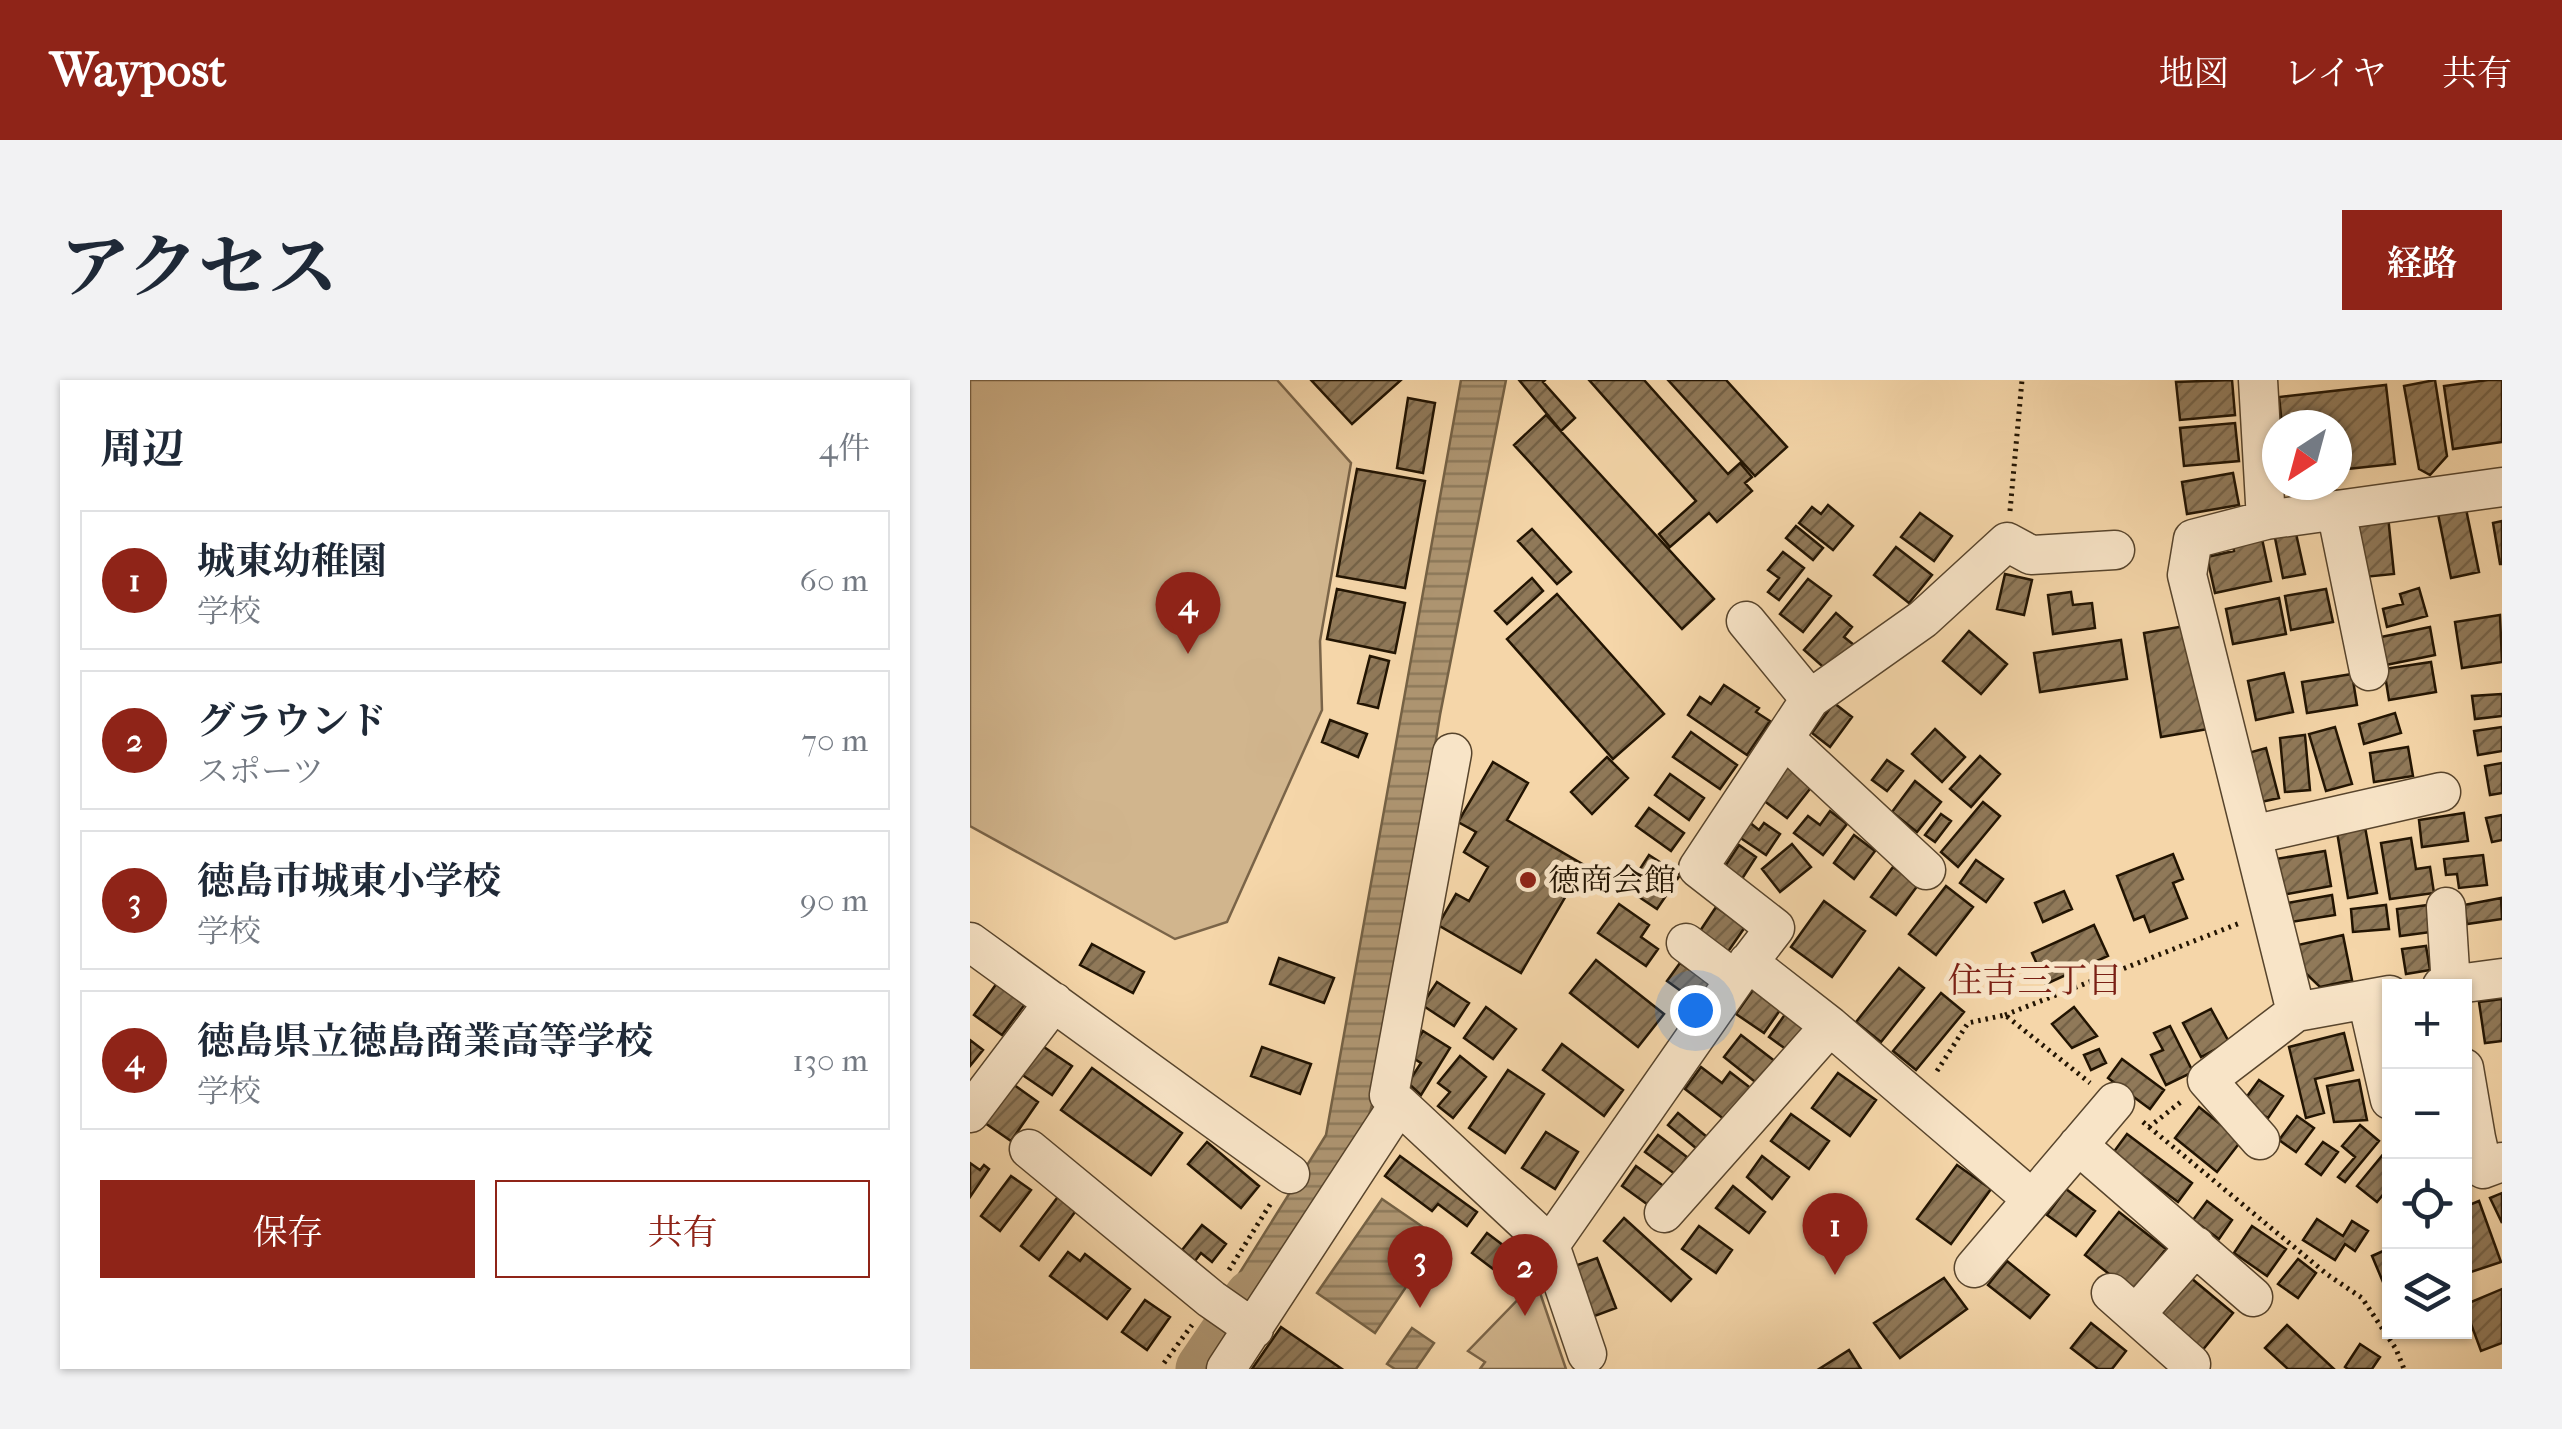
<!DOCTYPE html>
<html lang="ja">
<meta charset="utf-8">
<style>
:root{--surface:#fff;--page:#f2f2f3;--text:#1f2937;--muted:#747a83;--line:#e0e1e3;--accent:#8f2418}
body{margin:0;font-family:"IM FELL French Canon","Noto Serif JP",serif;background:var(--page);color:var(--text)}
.controls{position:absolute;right:30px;bottom:30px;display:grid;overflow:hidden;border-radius:0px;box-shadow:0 2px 8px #0004}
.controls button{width:90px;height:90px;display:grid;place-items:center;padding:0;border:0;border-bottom:2px solid var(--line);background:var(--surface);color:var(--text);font:50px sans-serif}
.compass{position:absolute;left:1292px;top:30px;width:90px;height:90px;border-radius:50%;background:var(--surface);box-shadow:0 2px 8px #0004;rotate:216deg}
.you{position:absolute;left:725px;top:630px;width:35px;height:35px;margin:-25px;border:8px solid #fff;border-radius:50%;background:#1a73e8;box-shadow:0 0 0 15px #1a73e833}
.badge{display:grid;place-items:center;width:65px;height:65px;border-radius:50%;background:var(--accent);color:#fff;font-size:32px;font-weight:700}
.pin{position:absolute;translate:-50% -82px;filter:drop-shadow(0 2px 5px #0008)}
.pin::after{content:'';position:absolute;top:52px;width:35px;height:30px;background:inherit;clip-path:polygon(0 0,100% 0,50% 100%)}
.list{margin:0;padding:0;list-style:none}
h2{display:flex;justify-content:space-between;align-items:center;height:130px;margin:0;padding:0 40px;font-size:42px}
h2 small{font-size:32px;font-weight:400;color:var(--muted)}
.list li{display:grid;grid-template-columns:65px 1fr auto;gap:30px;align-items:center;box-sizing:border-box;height:140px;margin:0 20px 20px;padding:0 20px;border:2px solid var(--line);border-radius:0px}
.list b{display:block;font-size:38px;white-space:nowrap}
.list p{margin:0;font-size:32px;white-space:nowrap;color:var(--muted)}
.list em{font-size:32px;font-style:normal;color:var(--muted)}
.actions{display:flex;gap:20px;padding:30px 40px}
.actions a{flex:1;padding:22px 0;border:2px solid var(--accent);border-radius:0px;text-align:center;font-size:35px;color:var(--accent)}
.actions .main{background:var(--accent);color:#fff}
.icon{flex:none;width:55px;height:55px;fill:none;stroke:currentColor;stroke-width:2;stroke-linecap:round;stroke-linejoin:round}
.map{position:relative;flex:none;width:1532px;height:989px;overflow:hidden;border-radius:0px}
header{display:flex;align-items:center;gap:60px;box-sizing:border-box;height:140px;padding:0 50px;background:var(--accent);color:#fff}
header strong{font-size:48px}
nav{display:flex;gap:55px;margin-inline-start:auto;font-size:35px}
.intro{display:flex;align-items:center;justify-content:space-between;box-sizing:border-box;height:240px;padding:0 60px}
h1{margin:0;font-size:70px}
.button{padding:25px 45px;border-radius:0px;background:var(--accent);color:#fff;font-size:35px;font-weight:700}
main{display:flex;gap:60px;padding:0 60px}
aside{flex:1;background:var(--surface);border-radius:0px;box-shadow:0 2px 8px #0004}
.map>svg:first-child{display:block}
.pitch{fill:#d1b58d;stroke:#7a6448;stroke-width:2.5}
.water{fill:url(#water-rules);stroke:#756144;stroke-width:2.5}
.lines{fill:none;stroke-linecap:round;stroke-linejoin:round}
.river{stroke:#ad9470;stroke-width:55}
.building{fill:url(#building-hatch);stroke:#221402;stroke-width:2.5}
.minor-casing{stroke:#57442c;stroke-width:41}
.path{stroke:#221402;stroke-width:5;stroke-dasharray:2.5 5;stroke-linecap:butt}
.minor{stroke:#f8e4c7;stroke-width:38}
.poi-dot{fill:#8f2418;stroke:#f8e4c7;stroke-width:4}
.labels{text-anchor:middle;stroke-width:10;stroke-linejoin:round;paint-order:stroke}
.poi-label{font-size:32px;fill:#221402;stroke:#f8e4c7;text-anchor:start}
.neighbourhood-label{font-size:35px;fill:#7a1f14;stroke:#f8e4c7}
</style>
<header>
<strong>Waypost</strong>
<nav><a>地図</a><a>レイヤ</a><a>共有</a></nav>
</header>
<div class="intro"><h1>アクセス</h1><a class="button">経路</a></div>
<main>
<aside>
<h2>周辺<small>4件</small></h2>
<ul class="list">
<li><span class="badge">1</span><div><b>城東幼稚園</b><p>学校</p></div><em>60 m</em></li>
<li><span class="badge">2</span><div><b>グラウンド</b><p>スポーツ</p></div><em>70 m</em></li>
<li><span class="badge">3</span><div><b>徳島市城東小学校</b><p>学校</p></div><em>90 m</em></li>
<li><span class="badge">4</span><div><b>徳島県立徳島商業高等学校</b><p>学校</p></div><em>130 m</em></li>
</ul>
<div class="actions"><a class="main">保存</a><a>共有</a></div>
</aside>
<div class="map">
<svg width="1532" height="989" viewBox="0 0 1532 989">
<defs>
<pattern id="water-rules" width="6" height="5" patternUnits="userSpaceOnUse" patternTransform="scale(2.5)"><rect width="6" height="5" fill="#ad9470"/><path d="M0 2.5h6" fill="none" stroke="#8c785a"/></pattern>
<pattern id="building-hatch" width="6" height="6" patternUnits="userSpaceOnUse" patternTransform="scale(2.5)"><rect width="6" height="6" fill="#907959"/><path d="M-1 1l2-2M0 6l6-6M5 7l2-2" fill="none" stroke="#756247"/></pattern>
</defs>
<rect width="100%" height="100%" fill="#f5d6a9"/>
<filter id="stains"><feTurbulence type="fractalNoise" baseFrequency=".002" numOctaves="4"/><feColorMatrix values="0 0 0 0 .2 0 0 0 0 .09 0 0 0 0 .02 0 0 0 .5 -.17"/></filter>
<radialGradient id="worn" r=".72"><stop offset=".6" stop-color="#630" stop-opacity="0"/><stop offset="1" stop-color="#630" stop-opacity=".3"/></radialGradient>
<path class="pitch" d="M0,0H307L381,83L350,261L352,330L257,542L205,559L0,446Z
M566,901L596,989H510L515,982L498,971Z"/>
<path class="water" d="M491,0H536L470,335L415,674L398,740L246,985L222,969L356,755Z
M412,819L469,858L405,953L347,913Z
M442,948L464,963L446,989H425L417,984Z"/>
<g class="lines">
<path class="river" d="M233,989L282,917"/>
</g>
<path class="building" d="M341,0H431L382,44Z
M549,0H575L573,2L605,38L591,51Z
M619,0H674L758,94L770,83L782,97L775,103L782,111L747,142L739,133L700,167L689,154L726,121Z
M698,0H756L817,67L785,96Z
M1262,0L1265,35L1210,40L1206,2Z
M1465,0L1477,76L1460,95L1449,89L1434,6Z
M1518,0H1532V62L1483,69L1474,6Z
M1416,5L1425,84L1367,90V45H1312L1309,17Z
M438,18L465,23L453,93L427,88Z
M576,35L744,219L712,249L544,65Z
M1265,43L1269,81L1214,86L1210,48Z
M387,89L455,101L435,208L367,196Z
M1263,93L1269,125L1217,134L1212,102Z
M1495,124L1509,192L1481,198L1467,129Z
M858,125L883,146L863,170L829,143L842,127L851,134Z
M950,133L982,156L964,181L931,157Z
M1418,136L1424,194L1394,197L1388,140Z
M1532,141V184H1530L1523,143Z
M826,146L853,168L843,180L816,158Z
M562,149L601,192L587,204L548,161Z
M1325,149L1335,194L1313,198L1304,153Z
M1291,154L1301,201L1245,213L1237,177L1264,171L1262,160Z
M926,167L962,195L939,223L904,195Z
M813,172L834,188L809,220L798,212L809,198L798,190Z
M1035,194L1062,200L1054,235L1027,229Z
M562,198L573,211L537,244L525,231Z
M838,199L861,216L833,252L810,234Z
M1449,208L1457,236L1417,247L1413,229L1433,224L1430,214Z
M367,209L435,223L425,273L357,259Z
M1356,209L1363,242L1321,250L1315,216Z
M1101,212L1103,225L1122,223L1125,248L1083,254L1078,215Z
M587,214L694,334L643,379L537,259Z
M1309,218L1316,254L1263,264L1256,229Z
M866,233L882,247L874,257L884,265L860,293L834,270Z
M1530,235L1532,282L1492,288L1485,242Z
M1221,245L1238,349L1191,357L1174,253Z
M1460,247L1465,275L1416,285L1411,257Z
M999,251L1037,284L1011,314L973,281Z
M1151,260L1157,299L1070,312L1064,273Z
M400,276L419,281L408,328L388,323Z
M1461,282L1466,312L1419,320L1414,289Z
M1314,293L1323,332L1286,340L1278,301Z
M1382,294L1387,325L1337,333L1332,302Z
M754,305L789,328L786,332L800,341L777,375L718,335L730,317L741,324Z
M1532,314V336L1505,339L1502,316Z
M864,323L882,337L860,367L842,353Z
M1425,333L1431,353L1394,364L1389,344Z
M360,340L397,354L388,377L352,362Z
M1365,347L1382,404L1356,411L1339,354Z
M1532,347V371L1508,375L1504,351Z
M965,349L995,377L972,402L942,374Z
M721,352L767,385L750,409L703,377Z
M1335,355L1340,410L1315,412L1310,358Z
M1438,367L1443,396L1404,402L1400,373Z
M1296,368L1309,418L1291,422L1278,373Z
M1010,376L1030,394L1001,427L980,409Z
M637,377L658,398L622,434L601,412Z
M917,380L933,391L917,411L902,400Z
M523,382L558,403L537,440L614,485L551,593L468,545L486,514L499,521L518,487L494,472L506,452L488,442Z
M1532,383V413L1520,415L1515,386Z
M818,386L843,405L817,438L793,420Z
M700,394L734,418L719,440L685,415Z
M945,401L971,422L947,452L922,432Z
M1013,422L1030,436L988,487L971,472Z
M679,428L714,453L701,471L666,446Z
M860,431L877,444L853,475L824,453L838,436L850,445Z
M1494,433L1498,461L1452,467L1449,440Z
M971,434L981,441L965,462L955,455Z
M1532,435V460L1522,462L1516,438Z
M779,442L789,450L794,443L810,454L796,475L769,457Z
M1395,447L1407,513L1378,518L1367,452Z
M884,455L905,471L884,499L864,483Z
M1441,458L1446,489L1460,487L1464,513L1420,519L1411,463Z
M822,464L841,487L810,512L792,489Z
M769,465L786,477L768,505L750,494Z
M1355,471L1361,506L1312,515L1306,479Z
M1203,474L1213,499L1203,503L1217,538L1180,552L1174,536L1164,540L1147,496Z
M679,475L710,495L687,529L657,509Z
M1513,475L1517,505L1489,508L1487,494L1476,495L1474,479Z
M1006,480L1033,499L1016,522L990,503Z
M923,487L948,505L926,535L901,517Z
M976,506L1003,527L966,575L939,554Z
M1094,511L1102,529L1073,542L1065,523Z
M1362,515L1365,535L1315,543L1312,524Z
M1531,518L1532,539L1497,544L1494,525Z
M854,521L895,551L862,597L821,567Z
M649,524L679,545L671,557L688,569L676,586L628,553Z
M1416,525L1419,549L1383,552L1381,529Z
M1458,525L1461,552L1430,556L1427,529Z
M746,527L775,547L757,573L728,554Z
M1124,545L1138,576L1076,604L1062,573Z
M1373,555L1382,600L1350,607L1326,584L1328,565Z
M122,564L174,592L163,613L110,585Z
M1456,566L1460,590L1436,594L1432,569Z
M309,578L364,598L354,623L300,604Z
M626,580L694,634L668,667L600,613Z
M710,583L742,605L729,624L697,601Z
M929,588L954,608L911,662L886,642Z
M467,602L499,623L484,646L452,625Z
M27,603L55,624L32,655L4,635Z
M787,604L815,623L794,653L766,634Z
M971,613L994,632L946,690L923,671Z
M1532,619V661L1515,663L1509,622Z
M821,626L842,641L820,672L799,657Z
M516,627L546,649L523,679L494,658Z
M1104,627L1127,656L1102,668L1082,644Z
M1241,629L1259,662L1231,677L1213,643Z
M1200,646L1223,692L1196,705L1181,675L1193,670L1184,653Z
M453,651L480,668L451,715L438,703L451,683L438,675Z
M1374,653L1383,690L1345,699L1354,733L1336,738L1319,667Z
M771,655L806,682L789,705L754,677Z
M0,660L13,670L0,686Z
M68,663L102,686L82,715L48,692Z
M592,664L653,710L634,736L573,690Z
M292,667L341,684L330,714L281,696Z
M1129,669L1136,683L1121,690L1114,675Z
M490,676L516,697L483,738L468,726L480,712L468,703Z
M1152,679L1194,710L1180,729L1138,698Z
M731,687L752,703L760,692L787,713L755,740L715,709Z
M122,688L212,753L181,795L91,730Z
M538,690L574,714L535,773L499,748Z
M868,693L906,720L880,756L842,728Z
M1289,700L1313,716L1298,738L1273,722Z
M1389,700L1397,740L1364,742L1357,706Z
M40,702L68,722L41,761L12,741Z
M1229,727L1271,761L1247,792L1205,758Z
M708,733L737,757L727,769L698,745Z
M821,734L859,761L839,789L801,761Z
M1327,736L1344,748L1326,772L1309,760Z
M1390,745L1409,761L1375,802L1368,797L1385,777L1372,766Z
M576,752L608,772L585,809L552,788Z
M1157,754L1222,803L1208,822L1143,773Z
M688,755L717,777L705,794L675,772Z
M237,762L289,806L271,828L218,784Z
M1353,762L1368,772L1351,795L1336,784Z
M1420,766V806L1407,822L1387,806Z
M430,776L507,832L497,846L468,824L462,831L415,796Z
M792,776L819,797L802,819L777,797Z
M0,783L10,790L14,785L19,789L0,817Z
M987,785L1021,809L981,864L947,839Z
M666,786L695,807L681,827L652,806Z
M41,796L61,810L30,851L11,836Z
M763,806L795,832L779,853L746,828Z
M1096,809L1125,831L1106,856L1077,835Z
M93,810L111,824L69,880L51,866Z
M1532,813V843L1520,818Z
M1237,821L1262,840L1249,859L1223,840Z
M1509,821L1531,882L1501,892L1494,875V827Z
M1149,832L1196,869L1162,912L1115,875Z
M654,838L721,899L701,921L634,861Z
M1347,839L1373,856L1382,841L1398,851L1385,871L1375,864L1365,880L1333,860Z
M232,845L256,864L242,882L231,873L225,881L212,870Z
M729,846L762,870L746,893L712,869Z
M1282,846L1316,869L1297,896L1264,873Z
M517,853L550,878L535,898L502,873Z
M1420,868V899L1413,902L1402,876Z
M98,872L110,881L115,874L160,909L137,939L80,896Z
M627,878L646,928L622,937L602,887Z
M1328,879L1346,893L1328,918L1308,904Z
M1037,881L1079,915L1060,938L1018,905Z
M974,898L997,929L930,978L904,943Z
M1221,898L1263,933L1231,972L1189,937Z
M1532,909V963L1511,971L1494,925Z
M175,920L200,937L177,970L152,952Z
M1121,943L1156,971L1142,989H1128L1101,968Z
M1317,945L1364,989H1318L1295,968Z
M311,947L372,989H282Z
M1390,964L1410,977L1402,989H1378L1375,987Z
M879,970L891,989H849Z"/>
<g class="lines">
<defs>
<path id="minor" d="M1288,0L1296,140
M1366,130L1399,291
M776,241L840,319
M815,359L956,490
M1282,455L1471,412
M1476,527L1481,606
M0,562L320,794
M716,563L765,600
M778,582L860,646L1062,819
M1472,606L1532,598
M1397,619L1420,720
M1326,632L1420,615
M1494,688L1506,758L1494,760
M429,724L419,715L482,373
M0,733L84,622
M1506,758L1513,789L1532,782
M1290,760L1237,700L1326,632L1217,195L1223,159L1296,140L1532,107
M1108,765L1283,917
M59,769L241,919L284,949
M694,833L860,646
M580,865L765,600L805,548L728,488L840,319L953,239L1037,162L1061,175L1145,170
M1004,888L1145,722
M1141,913L1221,984
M1166,934L1226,866
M256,989L429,724L580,865L617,974"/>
</defs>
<use href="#minor" class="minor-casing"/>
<path class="path" d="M1040,131L1052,0
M1035,635L1270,543
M967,691L998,643L1035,635L1120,703
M1173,742L1179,747L1212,721
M1179,747L1358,895L1392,918L1426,969L1434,989
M259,890L301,823
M194,983L222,945"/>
<use href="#minor" class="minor"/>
</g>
<circle class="poi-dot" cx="558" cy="500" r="10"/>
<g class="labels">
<g class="poi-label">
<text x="578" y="511">徳商会館</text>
</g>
<g class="neighbourhood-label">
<text x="1065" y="612">住吉三丁目</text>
</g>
</g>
<rect width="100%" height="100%" filter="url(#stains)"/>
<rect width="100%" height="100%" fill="url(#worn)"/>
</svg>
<div class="controls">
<button>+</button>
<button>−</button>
<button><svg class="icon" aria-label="locate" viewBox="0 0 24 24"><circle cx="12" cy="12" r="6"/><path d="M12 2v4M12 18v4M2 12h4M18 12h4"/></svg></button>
<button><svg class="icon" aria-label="layers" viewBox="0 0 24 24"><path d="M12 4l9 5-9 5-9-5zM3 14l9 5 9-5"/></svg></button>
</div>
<svg class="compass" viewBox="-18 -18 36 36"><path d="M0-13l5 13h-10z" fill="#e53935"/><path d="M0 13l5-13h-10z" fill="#747a83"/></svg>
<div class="you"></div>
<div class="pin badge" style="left:865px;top:895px">1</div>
<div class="pin badge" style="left:555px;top:936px">2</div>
<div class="pin badge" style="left:450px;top:928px">3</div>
<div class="pin badge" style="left:218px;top:274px">4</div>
</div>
</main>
